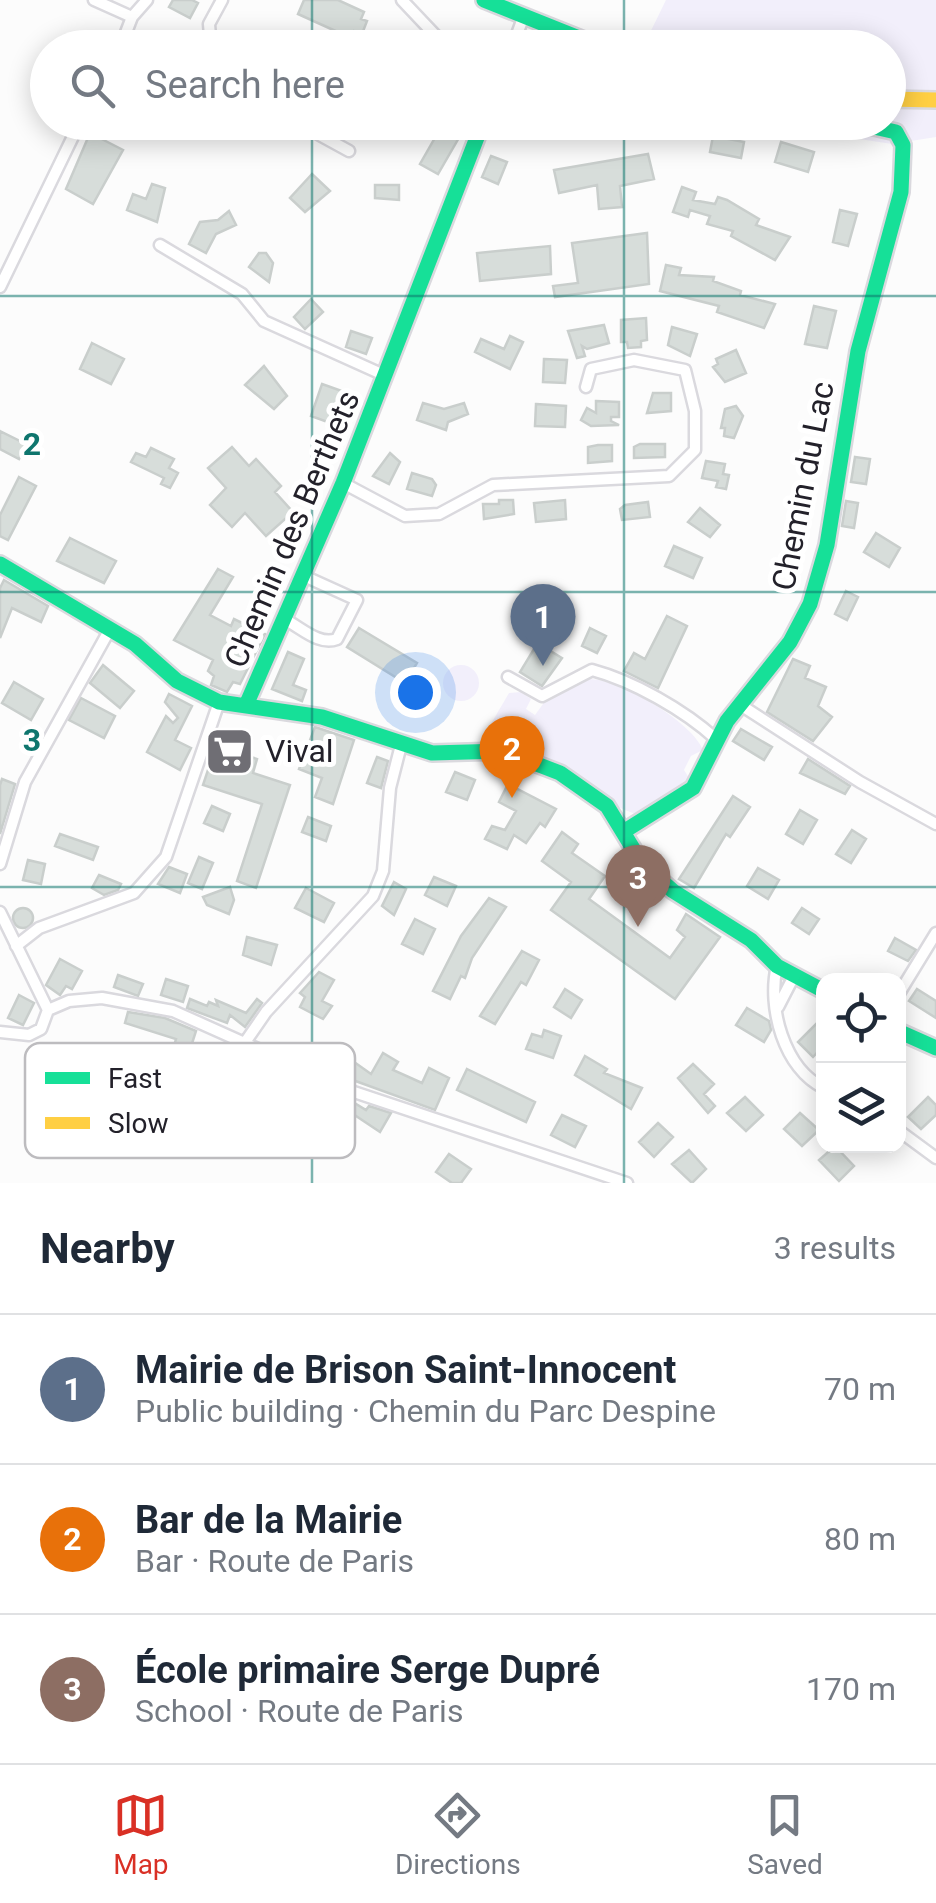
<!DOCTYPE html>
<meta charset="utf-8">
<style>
:root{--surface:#fff;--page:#f6f6f7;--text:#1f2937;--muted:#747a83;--line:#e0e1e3;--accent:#d93025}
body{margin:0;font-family:Roboto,sans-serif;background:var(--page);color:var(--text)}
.controls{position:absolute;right:30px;bottom:30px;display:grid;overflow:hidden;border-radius:20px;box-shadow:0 5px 25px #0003}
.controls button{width:90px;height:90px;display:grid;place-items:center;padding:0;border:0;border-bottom:2px solid var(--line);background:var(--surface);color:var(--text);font:50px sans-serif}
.you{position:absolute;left:415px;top:692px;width:35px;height:35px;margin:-25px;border:8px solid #fff;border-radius:50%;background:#1a73e8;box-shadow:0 0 0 15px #1a73e833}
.badge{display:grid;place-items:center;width:65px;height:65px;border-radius:50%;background:var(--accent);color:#fff;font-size:32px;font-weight:700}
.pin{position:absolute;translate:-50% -82px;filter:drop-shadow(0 2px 5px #0008)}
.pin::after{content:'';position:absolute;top:52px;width:35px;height:30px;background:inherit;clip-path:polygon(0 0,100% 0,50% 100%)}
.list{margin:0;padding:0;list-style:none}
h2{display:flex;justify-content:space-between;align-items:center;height:130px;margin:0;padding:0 40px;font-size:42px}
h2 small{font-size:32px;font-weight:400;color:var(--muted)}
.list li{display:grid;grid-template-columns:65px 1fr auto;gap:30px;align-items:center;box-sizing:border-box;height:150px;padding:0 40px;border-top:2px solid var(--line)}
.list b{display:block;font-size:38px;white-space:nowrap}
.list p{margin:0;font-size:32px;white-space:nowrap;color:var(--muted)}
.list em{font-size:32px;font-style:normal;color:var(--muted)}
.icon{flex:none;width:55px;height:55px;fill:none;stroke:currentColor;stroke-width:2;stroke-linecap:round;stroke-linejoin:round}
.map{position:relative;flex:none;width:936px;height:1183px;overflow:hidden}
.search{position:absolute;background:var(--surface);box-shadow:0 5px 25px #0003;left:30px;right:30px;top:30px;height:110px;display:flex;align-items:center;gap:25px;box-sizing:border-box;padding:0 35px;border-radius:55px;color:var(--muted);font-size:38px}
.sheet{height:580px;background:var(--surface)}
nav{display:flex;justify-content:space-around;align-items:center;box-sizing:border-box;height:140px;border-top:2px solid var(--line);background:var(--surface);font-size:28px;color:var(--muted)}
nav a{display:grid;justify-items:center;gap:5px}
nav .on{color:var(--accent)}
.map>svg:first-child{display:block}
.green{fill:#f2effb}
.building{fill:#d7ddda;stroke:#c9cecc;stroke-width:2.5}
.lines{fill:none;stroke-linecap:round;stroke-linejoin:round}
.street-casing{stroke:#dad9de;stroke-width:15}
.fast-casing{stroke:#dad9de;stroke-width:20}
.slow-casing{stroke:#dad9de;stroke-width:20}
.street{stroke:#fff;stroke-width:10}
.fast{stroke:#16e098;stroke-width:15}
.slow{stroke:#ffcf43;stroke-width:15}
.grid{fill:none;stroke:#0f766e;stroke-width:2.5;stroke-opacity:0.55}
.labels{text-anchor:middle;stroke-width:10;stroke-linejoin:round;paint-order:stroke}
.street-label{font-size:32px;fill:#23212a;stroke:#fff}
.poi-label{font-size:32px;fill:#23212a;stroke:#fff;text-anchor:start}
.key{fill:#fff;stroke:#bdbcbf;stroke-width:2.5}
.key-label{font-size:28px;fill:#23212a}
.grid-label{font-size:32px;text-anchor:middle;font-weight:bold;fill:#0f766e;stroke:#fff;stroke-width:10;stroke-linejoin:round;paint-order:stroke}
</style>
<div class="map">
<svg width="936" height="1183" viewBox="0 0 936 1183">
<rect width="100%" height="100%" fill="#fcfcfc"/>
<path class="green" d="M666,0H936V137L892,144L755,123L888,122V48L643,47Z
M443 683a18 18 0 1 1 36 0a18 18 0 1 1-36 0Z
M587,679C617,677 693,722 703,750L691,756L684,770L691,781L683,791L640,815C589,803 552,741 485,742V734L509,693L521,692L531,699L526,709L535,715L548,697Z"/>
<path class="building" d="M173,0H192L198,3L190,18L169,7Z
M304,0H338L364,12L361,19L367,21L362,34L354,31L351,38L298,14Z
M444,122H468L438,174L420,164Z
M90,133L123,150L93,204L66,189Z
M713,136L744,142L741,158L710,152Z
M781,142L814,152L808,172L775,162Z
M648,154L654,179L620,186L622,207L599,209L597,185L559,193L554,170Z
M491,156L507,162L498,184L482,177Z
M312,174L330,191L305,212L290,198Z
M152,184L165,188L157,222L127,210L133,194L146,199Z
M375,185H399V200L375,198Z
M682,187L696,192L693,200L715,204L718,197L727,200L759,219L756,225L790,237L775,260L731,236L733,231L707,224L710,216L690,210L688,217L673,212Z
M840,210L857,214L848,246L833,242Z
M229,211L236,225L216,234L206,253L189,244L200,222L218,220Z
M647,233L649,284L555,297L553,286L578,283L572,243Z
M550,246L551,274L480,281L477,253Z
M259,253H266L273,263L269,282L249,267Z
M666,265L681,268L679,275L714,277L713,281L741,291L740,295L775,304L764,328L717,312L719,306L660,291Z
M311,299L323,312L305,329L294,317Z
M814,306L836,311L827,348L805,344Z
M646,318L647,340L641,341V347L628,348L627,342H621V320Z
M604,325L609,343L587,349L582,346L585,356L577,358L568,331Z
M672,327L697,334L690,356L668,345Z
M351,331L372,338L366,354L346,347Z
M510,336L523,342L510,369L475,352L481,339L504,349Z
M92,343L124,359L111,384L80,369Z
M736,350L746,373L725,382L713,367L718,364L716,359Z
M544,359L567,360L565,383L543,382Z
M264,366L287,396L274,409L245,385Z
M322,384L353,395L341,427L311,416Z
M653,393H671V411L647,413Z
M596,401L619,402V417H611V421L619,425L591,426L581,420L587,408L596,413Z
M423,403L444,409L464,403L468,414L448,422L446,430L417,420Z
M536,404L566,406L565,427L535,426Z
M736,406L743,416L734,438L724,436L725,428H721L725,409Z
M0,431L26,444L19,459L0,449Z
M640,444H665V457L634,458V447Z
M598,445H612V461L588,463V447Z
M232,447L249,466L256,459L281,486L275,492L293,512L266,536L245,513L232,527L210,505L226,488L208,468Z
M151,448L174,459L169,468L178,473L170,488L161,484L164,478L131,462L136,453L146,457Z
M390,453L400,462L389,484L373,476Z
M855,457L870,459L866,484L851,482Z
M706,461L725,464L723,474L729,475L726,489L716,487L718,481L702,478Z
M412,473L432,479L436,485L432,496L407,489Z
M19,477L36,486L8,540L0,536V515Z
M499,500H513L514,514L484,519L483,504H499Z
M565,500L566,519L536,522L534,503Z
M846,501L858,503L854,528L842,526Z
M648,502L650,517L622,520L620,509L625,505Z
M700,508L720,525L710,537L688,522Z
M876,533L900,548L889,567L864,552Z
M70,538L116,561L104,583L57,561Z
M674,546L702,558L693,578L665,566Z
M218,569L233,577L210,615L231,626L234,619L265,634L240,684L233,682L227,692L211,685L214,676L208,671L213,660L174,640Z
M4,580L48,606L41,622L12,608L0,638V588Z
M846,591L858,597L847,620L835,614Z
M557,611L569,619L549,650L562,658L542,686L520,672Z
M667,616L687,626L658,688L624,671L634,653L645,659Z
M359,628L417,663L405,683L347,647Z
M590,628L606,636L597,653L582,646Z
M288,652L304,659L293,685L306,690L302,701L272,689Z
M793,659L810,666L805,678L826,687L818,706L832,717L813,741L767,712Z
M103,665L134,691L120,708L90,683Z
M14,682L43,699L31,720L2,703Z
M169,694L192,706L175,740L191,748L180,770L147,752L166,716L173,723L178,718L165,702Z
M81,698L115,716L104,738L69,720Z
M315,727L354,740L333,804L315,797L322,778L299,769Z
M741,729L772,747L764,760L733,741Z
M216,746L257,759L253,773L290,785L256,888L237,881L262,804L203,785Z
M377,757L388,761L381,788L367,783Z
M808,759L850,786L845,794L800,773Z
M455,772L475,780L467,800L446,792Z
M2,779L15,784L0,834V785Z
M508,784L556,809L545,827L540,823L526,843L514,835L507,849L485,839L492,826L505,830L516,811L499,802Z
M733,796L750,807L730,837L726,834L694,888L679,879Z
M212,806L230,814L223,831L204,823Z
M800,810L817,820L803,844L786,834Z
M308,817L331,826L326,841L302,832Z
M852,830L866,839L851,863L836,854Z
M562,832L578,844L572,853L605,876L589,899L670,958L685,937L677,930L686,914L720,937L675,999L551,910L571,882L542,861Z
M60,834L98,847L93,860L55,846Z
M199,857L213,863L202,889L188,883Z
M28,860L45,864L41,884L23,880Z
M169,867L187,874L180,893L158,884Z
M758,868L779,880L768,899L747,886Z
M99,875L121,884L118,890L104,895L92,888Z
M434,877L456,886L447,906L425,895Z
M394,882L406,889L394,915L382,906Z
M230,887L234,900L229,914L207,905L203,897Z
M306,888L334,903L324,922L295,908Z
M489,898L506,907L472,958L465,978L461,976L450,999L433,991L461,936Z
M13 918a10 10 0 1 1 20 0a10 10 0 1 1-20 0Z
M802,908L819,919L809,934L792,923Z
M415,919L435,929L423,954L402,944Z
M247,937L277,945L271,965L243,955Z
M895,938L916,950L908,961L888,951Z
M522,951L539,960L526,985L521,982L495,1024L480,1016Z
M60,959L82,971L72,989L66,986L60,995L46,985Z
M319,972L334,980L322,1001L332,1006L323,1019L300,1007L305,997L300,993Z
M118,975L143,984L138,996L114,987Z
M166,979L188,986L183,1002L161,995Z
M565,989L582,1000L571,1018L554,1007Z
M917,989L936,1001V1018L909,1001Z
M19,995L34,1003L23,1025L8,1018Z
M190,999L207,1006L209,1002L218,1006L216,1000L246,1013L257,999L262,1003L245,1027L230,1015L227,1023L187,1008Z
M747,1008L769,1021L771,1030L764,1042L736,1025Z
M128,1012L165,1018L196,1031L188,1056L194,1058L189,1073L168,1066L176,1039L125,1023Z
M824,1016V1045L813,1057L798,1042Z
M544,1030L561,1036L553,1058L526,1049L532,1034L542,1037Z
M333,1047L371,1074L383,1053L398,1062L393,1070L422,1083L429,1068L449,1078L435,1110L328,1071L331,1066L324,1062Z
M585,1056L607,1069L604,1073L642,1088L631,1109L575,1075Z
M693,1064L714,1084L704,1094L715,1106L708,1113L678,1078Z
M467,1069L535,1102L526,1122L457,1090Z
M745,1097L763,1115L746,1131L727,1113Z
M928,1097L936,1105V1115L921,1129L908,1117Z
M348,1099L366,1110L369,1106L391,1113L380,1132L353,1114L349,1120L339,1113Z
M800,1113L819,1130L802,1146L784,1129Z
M562,1115L586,1126L575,1147L551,1135Z
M658,1123L673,1137L654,1157L639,1142Z
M835,1146L854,1166L839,1181L819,1160Z
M689,1150L706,1169L692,1183L672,1164Z
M449,1154L471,1169L461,1183H452L436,1172Z"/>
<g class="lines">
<defs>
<path id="street" d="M94,0L132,17
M402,0L436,36L459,48
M120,48L132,17L147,0
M211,48L209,24L222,0
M512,48L523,18
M296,122L349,151
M160,245L242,294L264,321L386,376
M0,287L80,122
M343,483L405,516L439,514L493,485L669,476L695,450V411L685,370L634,360L591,369L586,387
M284,619C302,628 319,646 337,639L357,600L304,576
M508,677L542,696L592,670C633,681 684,710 716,739
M739,704L860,782L936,824
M0,864L25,782L110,629
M0,912L48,1010
M16,946L39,928L134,893L166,857L219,702
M777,966C767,1007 784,1069 824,1088
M898,995L936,933
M778,1007L794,976
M48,1010L69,1001L102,998L173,1011L354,1092L627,1183
M0,1032L29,1035L41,1029L48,1010
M246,1041L266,1012L373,896L383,871L390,788L401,745
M898,1130L936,1158"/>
<path id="fast" d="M484,0L604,48
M0,564L135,644L177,681L219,702L322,717L432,753L503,751L560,773L607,806L643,865L673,891L751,940L777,966L824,991
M247,703L343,483L483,122
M623,832L693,788L727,721L790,642L810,604L827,545L858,351L901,192L903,145L896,132L852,122
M898,1031L936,1048"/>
<path id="slow" d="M888,99L936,100"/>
</defs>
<use href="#street" class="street-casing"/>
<use href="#fast" class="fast-casing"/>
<use href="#slow" class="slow-casing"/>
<use href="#street" class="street"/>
<use href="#fast" class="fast"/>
<use href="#slow" class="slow"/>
</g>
<path class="grid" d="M312,0V48M624,0V48M312,122V1183M624,122V1183M0,296H936M0,592H936M0,887H936"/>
<defs>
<symbol id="supermarket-square" viewBox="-11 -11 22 22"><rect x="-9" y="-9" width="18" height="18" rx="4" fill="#6f6e74" stroke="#fff"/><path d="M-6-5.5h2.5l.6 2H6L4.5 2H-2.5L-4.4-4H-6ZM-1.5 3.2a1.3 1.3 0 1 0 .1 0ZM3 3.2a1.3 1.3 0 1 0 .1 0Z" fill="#fff"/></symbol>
</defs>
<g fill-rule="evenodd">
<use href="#supermarket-square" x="202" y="724" width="55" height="55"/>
</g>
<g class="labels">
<g class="street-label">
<text transform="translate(803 486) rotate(-79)" y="11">Chemin du Lac</text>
<text transform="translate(292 529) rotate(-67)" y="11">Chemin des Berthets</text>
</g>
<g class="poi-label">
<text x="265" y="762">Vival</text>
</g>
</g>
<rect x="25" y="1043" width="330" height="115" rx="15" class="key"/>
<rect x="45" y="1072" width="45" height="12" fill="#16e098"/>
<rect x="45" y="1117" width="45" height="12" fill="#ffcf43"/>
<g class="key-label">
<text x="108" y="1088">Fast</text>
<text x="108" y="1133">Slow</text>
</g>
<g class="grid-label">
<text x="32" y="455">2</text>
<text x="32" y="751">3</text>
</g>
</svg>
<div class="controls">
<button><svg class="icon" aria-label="locate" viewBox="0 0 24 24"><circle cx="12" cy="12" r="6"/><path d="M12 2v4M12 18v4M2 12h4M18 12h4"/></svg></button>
<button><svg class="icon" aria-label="layers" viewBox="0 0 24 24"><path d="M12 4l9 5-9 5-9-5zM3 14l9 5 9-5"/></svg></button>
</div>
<div class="you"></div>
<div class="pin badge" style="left:543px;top:666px;background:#5c6f8a">1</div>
<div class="pin badge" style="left:512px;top:798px;background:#e8710a">2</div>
<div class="pin badge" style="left:638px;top:927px;background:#8d6e63">3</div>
<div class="search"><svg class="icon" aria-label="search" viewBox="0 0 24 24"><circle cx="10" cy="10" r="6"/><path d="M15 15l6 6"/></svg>Search here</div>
</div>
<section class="sheet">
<h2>Nearby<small>3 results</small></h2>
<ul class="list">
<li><span class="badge" style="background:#5c6f8a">1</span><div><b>Mairie de Brison Saint-Innocent</b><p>Public building · Chemin du Parc Despine</p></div><em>70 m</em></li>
<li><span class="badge" style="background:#e8710a">2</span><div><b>Bar de la Mairie</b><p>Bar · Route de Paris</p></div><em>80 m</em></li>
<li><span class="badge" style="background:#8d6e63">3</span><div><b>École primaire Serge Dupré</b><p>School · Route de Paris</p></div><em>170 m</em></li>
</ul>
</section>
<nav>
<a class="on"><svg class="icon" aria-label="map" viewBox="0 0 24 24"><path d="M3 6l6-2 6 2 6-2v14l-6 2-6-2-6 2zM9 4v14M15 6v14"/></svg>Map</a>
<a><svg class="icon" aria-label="directions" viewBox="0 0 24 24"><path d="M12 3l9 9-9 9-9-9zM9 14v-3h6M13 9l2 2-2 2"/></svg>Directions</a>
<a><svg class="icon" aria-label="saved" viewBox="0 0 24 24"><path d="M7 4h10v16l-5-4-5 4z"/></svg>Saved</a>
</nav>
